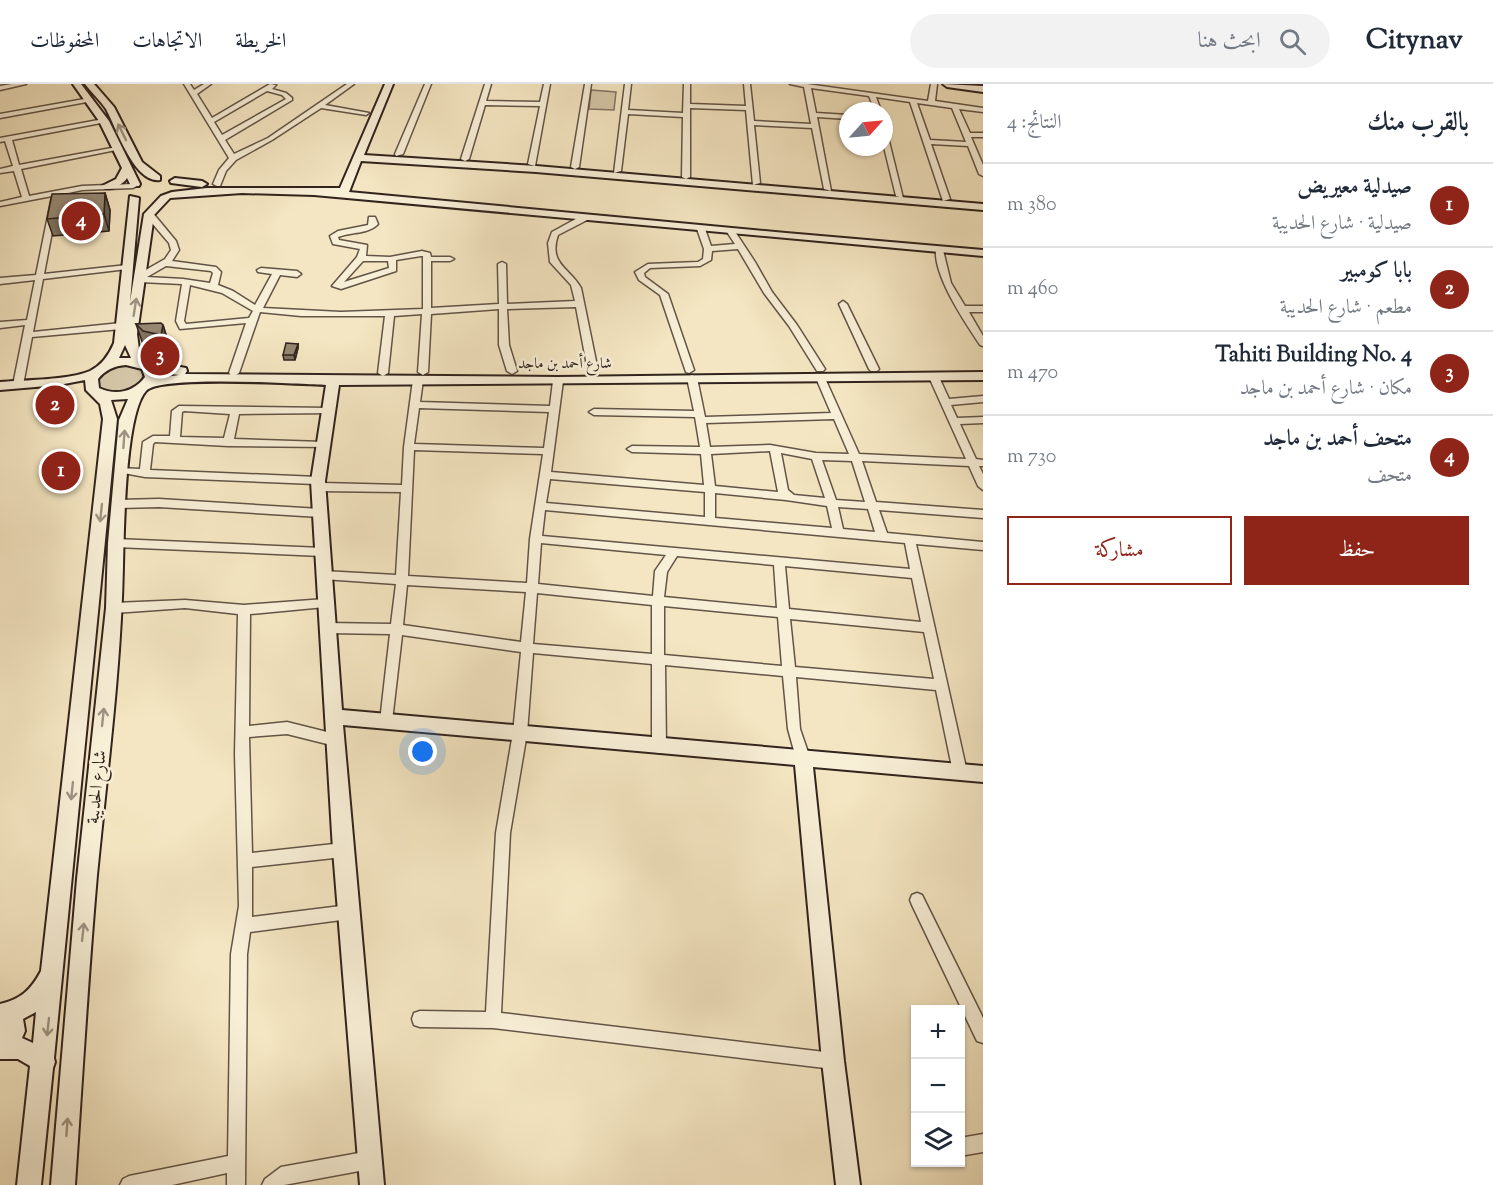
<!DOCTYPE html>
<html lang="ar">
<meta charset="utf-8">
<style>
:root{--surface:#fff;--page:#f2f2f3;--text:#1f2937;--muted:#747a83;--line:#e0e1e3;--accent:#8f2418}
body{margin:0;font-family:"Sorts Mill Goudy",Amiri,serif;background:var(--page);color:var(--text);direction:rtl}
.controls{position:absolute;right:18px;bottom:18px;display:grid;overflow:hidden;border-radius:0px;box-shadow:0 2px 4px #0004}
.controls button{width:54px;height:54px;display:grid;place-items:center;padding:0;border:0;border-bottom:2px solid var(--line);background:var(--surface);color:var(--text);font:30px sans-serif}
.compass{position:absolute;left:839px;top:18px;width:54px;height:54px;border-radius:50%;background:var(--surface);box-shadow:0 2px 4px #0004;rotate:63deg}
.you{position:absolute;left:423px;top:668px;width:21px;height:21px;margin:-15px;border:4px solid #fff;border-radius:50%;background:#1a73e8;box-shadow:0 0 0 9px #1a73e833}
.badge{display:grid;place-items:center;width:39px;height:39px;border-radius:50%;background:var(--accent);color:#fff;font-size:20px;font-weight:700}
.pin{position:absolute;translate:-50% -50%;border:3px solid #fff;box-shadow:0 2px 6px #0006}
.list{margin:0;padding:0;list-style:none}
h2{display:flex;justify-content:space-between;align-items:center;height:78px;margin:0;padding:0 24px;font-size:26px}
h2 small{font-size:20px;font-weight:400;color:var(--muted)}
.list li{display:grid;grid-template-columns:39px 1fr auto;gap:18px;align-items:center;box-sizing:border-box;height:84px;padding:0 24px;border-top:2px solid var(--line)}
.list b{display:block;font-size:22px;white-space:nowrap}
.list p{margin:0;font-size:20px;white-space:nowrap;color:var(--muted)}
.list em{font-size:20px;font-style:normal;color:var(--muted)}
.actions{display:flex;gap:12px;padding:18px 24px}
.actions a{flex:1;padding:14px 0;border:2px solid var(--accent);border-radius:0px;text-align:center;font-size:21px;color:var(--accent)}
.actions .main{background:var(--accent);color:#fff}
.icon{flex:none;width:33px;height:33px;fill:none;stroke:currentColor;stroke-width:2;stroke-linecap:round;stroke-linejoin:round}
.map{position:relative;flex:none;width:983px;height:1101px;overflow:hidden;direction:ltr}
header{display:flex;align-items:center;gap:36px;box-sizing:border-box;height:84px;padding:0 30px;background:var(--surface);border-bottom:2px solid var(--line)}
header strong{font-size:28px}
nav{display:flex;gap:33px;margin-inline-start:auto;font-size:21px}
.search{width:420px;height:54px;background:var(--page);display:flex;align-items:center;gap:15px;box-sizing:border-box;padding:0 21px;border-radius:33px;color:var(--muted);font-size:22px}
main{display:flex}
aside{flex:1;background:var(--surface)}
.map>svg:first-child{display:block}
.green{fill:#d3c5a6;stroke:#827462;stroke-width:1.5}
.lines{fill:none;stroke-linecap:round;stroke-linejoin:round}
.street-casing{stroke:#625446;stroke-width:3}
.secondary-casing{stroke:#31231d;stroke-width:4}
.street{fill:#f8efd7;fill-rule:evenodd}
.secondary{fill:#f8efd7;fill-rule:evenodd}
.wall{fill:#817563;stroke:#31231d;stroke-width:1.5}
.shaded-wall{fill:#695f50;stroke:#31231d;stroke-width:1.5}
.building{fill:#968873;stroke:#31231d;stroke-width:1.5}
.oneway{stroke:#9e9383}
.labels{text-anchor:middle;stroke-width:5;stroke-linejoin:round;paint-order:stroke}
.far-street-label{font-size:15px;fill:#31231d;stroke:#f8efd7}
.street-label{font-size:18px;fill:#31231d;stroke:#f8efd7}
</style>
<header>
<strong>Citynav</strong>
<div class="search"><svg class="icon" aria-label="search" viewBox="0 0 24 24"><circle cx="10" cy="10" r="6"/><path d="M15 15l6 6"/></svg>ابحث هنا</div>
<nav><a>الخريطة</a><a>الاتجاهات</a><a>المحفوظات</a></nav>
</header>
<main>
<aside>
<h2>بالقرب منك<small>النتائج: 4</small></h2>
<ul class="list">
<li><span class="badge">1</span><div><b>صيدلية معيريض</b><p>صيدلية · شارع الحديبة</p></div><em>380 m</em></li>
<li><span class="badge">2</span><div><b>بابا كومبير</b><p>مطعم · شارع الحديبة</p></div><em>460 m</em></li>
<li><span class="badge">3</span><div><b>Tahiti Building No. 4</b><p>مكان · شارع أحمد بن ماجد</p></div><em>470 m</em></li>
<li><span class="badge">4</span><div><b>متحف أحمد بن ماجد</b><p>متحف</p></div><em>730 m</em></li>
</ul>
<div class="actions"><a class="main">حفظ</a><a>مشاركة</a></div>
</aside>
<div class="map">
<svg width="983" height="1101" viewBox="0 0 983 1101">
<rect width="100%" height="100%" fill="#f4e6c2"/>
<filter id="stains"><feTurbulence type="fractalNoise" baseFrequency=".00333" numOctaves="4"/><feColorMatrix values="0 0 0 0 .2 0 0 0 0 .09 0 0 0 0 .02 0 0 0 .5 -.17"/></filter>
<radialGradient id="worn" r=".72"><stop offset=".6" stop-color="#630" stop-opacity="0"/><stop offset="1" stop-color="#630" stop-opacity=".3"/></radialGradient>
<path class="green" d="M591,6L616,8L614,26L589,25Z
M122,281L138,283L143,287L142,298C129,307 113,314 99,303V294L107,286Z"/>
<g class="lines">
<defs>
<path id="street" d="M12,0H26L0,6V2Z
M184,0H190L194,6L204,0H211L197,10L212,34L270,0L276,1L272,5L286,9L292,14V16L225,56L234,70L268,54L347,0H354L325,21L369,29L366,31L321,24L272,56L236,76L226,87L220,102H217L213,100L219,86L229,74ZM267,7L282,11L286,15L222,51L214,38Z
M425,0H431L403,70L396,72L395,70Z
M485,0H491L486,17L540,18L544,0H550L535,82L528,80L540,22L485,21L469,75L465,77L461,75Z
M585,0H591L579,83L575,85L571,83Z
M625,0H631L628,26L683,29L684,0H690V20L746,22L744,0H750L754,37L811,40L804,3L790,0H807L928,17L931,0H937L935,17L983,24V28L959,25L970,49H983V53H971L983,81V92L979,90L968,62L931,60L950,115L943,117L910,18L876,13L881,27H875L869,12L811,4L816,29L848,31V35L817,33L831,107L824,105L812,44L754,41L760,99L753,101L746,26L690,24V93L686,95L682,93L683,33L628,30L621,87L614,89ZM917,19L952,24L966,58L930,56Z
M90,14L93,16L92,17L0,34V30Z
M104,35L107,37L106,38L12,56L19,81L117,63L121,65L21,85L29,112L82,102L133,100L137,102L133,104L82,106L59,111L44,190L127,181L131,183L127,185L43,195L33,248L121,239L125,242L121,245L32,253L23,301L21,303H15L13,301L25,241L0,244V238L27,236L35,196L0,200V194L36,191L52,112L0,122V118L22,113L14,87L0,89V85L13,82L5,57L0,58V54Z
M884,47L887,49L903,114L896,112L884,63Z
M146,128H152L176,157L179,166L172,177L216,183L221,188L218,201L233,207L255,221L272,190L258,188L257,186L261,184L297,187L301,190L297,193L280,191L263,224L341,228L423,225V172H421L396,176V187L341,205L332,202L357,173L360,165L333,160L330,152L338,147L368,141L369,133H375L378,140C369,150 351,148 338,153L339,156L367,161L366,172L390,173L422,167L430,169L431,173H450L454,175L450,177H431V224L499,220L498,180L502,178L506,180L507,220L575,217L571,201L550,178L548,159L552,148L583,131H589V135L558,151C548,180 570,184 581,204L598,287L593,290L588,287L576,223L507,225L509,261L517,287L512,290L507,287L499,261V225L431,230L428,288L423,291L418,288L422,230L394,232L388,289L383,292L378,289L385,232H301L260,228L239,289L234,292L231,291L229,289L246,239L180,245L176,237L182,200L140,198L136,195L137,191L165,175L171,166L169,159L146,132ZM363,177H388L389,184L344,198ZM166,182L211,187L213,189L210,199L183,195L147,193ZM190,201L222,209L253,227L249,234L186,240L184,237Z
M698,143L705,145L711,162L735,160L727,148L734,146L755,178L772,208L797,241L825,285L823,287H817L789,242L764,209L738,165L712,167L711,176L700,182L650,184L644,189L645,193L668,210L694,286L689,289L686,288L660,211L639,196L635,188L648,180L698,178L703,175L704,165L697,145Z
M936,164L943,166L951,199L965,222H983V228H969L983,252V262L980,261C965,238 933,192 936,164Z
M843,217L847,220L879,285L877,287H871L869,285L839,220Z
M934,290L939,293L949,315L983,312V318L951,321L957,334L983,333V339L960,340L976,375L983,376V382H979L983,390V406L978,402L969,382L862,377L876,418L983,426V434L879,426L887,449L983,458V466L916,460L967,688L965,692L960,694L955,692L953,688L936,606L796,593L800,645L810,674L808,678L803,680L798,678L796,674L788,645L783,592L665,581L666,663L664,667L659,669L654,667L652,663V580L533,569L527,649L510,749L501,929L833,969L839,971L841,977L839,983L833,985L493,944L420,943L414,941L412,935L414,929L420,927L486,928L496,749L513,649L521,568L402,551L392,637L391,641L386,642L381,641L380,637L390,550L327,549L323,547L321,544L323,541L327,539L391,540L396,500L323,495L317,491L323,487L396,491L401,408L319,407L315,406L314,403L315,400L145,393L118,388L117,386L118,384L140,385L143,358L153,352H170L172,327L179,322L329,324L332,325V329L239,330L234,355L323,358L328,361L327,363L228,362L155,358L153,360L150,386L318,393L322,394L323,397L322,399L402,401L404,363L413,296L418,293L423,296L420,318L550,322L553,297L558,294L561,295L563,297L551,388L704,401L701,370L632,368L627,365L632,362L700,363L695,333L594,331L589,328L594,325L694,327L687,294L692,291L697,294L705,333L831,329L816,294L821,291L824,292L859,370L966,375L929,293ZM419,324L549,328L544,364L414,360ZM184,327L230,330L224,354L180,353L182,328ZM834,335L849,370L816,369L770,361L710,363L706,339ZM414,366L543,370L530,455L527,499L408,492ZM770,367L778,408L715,402L711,370ZM781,369L812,375L825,414L794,411L788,406ZM822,376L852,377L865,418L836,416ZM550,395L705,408V433L546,419ZM715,409L786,416L827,422L832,444L715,434ZM838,423L868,425L875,448L843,445ZM545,426L905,459L910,485L542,452ZM541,459L666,471L655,487L653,512L538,500ZM677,472L774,481L777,524L664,513L667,488ZM785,482L912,494L921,538L789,525ZM407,501L526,508L521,558L403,541ZM537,509L652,521V570L533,560ZM664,522L778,533L782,582L664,571ZM790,535L924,548L934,595L795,583Z
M159,415L320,425L325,429L320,433L159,423L119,424L114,420L119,416Z
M116,455L322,464L328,468L322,472L116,463L110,459Z
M325,515L331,519L325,523L250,530L249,642L287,638L335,650L340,652L342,656L340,660L335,662L287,650L249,653L252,769L343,759L348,761L350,766L348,771L343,773L252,783V833L349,821L354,823L356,828L354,833L349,835L250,848L247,870L245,1101H227V1089L172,1101H120L123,1095L129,1092L228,1072L231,870L239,822L235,670L238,530L185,524L114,529L108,524L114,519L185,516L244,521Z
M917,809L922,811L983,934V959L977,957L912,821L910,816L912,811Z
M983,1050V1068L960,1072V1054Z
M370,1067L376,1070L379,1076L376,1082L370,1085L284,1101H262L265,1095L281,1083Z"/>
<path id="secondary" d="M73,0H81L109,37L140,100L139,102H131L127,94C123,101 109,108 102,102L116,95L122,84L99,37Z
M85,0H94L114,23L142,78L160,92V96C134,100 116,43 106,25C100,16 91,8 85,0Z
M385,0H393L364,71L536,82L983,120V126L536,88L361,77L349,108L786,149L983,166V172L314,111L242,109L170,114L154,131L137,250L139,265L148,277L186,284L187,287L185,290L558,293L983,288V296L339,301L325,397L342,626L983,682V698L813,683L844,977L860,1101H836L822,977L795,681L343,641L384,1101H360L333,766L311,397L326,301C297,300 160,291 146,307C125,330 124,447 123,482C121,585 107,688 97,791C88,894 82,998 75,1101H51L77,795L106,524L108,459L119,336L128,315L111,316L117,335L54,974L55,978L53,984L41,1101H17L30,982L18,975H0V920C21,915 31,906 41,887L103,335L100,320L86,306L85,296L59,301L0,306V298C24,296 69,296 90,287C102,281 109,271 114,259L130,112L139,114L130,218L144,130L161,112L172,108L207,104H340ZM125,261L131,274H119ZM126,281L142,285L145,293C134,308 116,312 99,304L98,295C105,286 114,282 126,281ZM156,288L179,291L157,294ZM36,928L33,959L22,954L25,947L23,935Z
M943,0L983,2V8L947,3Z
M175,94L202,97L207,100L202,103L171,99L170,97Z"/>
</defs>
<use href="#street" class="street-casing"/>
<use href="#secondary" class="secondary-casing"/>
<use href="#street" class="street"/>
<use href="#secondary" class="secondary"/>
</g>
<path class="wall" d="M105,109L110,126L109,147L53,152L47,135Z
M136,240L163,241L171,267L170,278L151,273L145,266Z
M298,260V264L295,276H284L283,271Z"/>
<path class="shaded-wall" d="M105,109L110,126L109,147L104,130Z
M163,241L171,267L170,278L161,251Z
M298,260V264L295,276L294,271Z"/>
<path class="building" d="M105,109L104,130L47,135L52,110Z
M161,239L163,241L161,251L143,247L136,240Z
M286,259L298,260L294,271H283Z"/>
<defs><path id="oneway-shaft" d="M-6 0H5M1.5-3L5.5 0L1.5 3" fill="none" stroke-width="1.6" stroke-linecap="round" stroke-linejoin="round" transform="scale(1.5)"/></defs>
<g class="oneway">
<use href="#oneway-shaft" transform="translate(122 48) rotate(-116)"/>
<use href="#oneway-shaft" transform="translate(135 223) rotate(-81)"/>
<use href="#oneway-shaft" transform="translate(124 355) rotate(-86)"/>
<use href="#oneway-shaft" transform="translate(101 429) rotate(96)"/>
<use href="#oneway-shaft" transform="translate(103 633) rotate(-84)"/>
<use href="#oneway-shaft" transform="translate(72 707) rotate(96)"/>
<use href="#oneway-shaft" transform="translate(83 848) rotate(-84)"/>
<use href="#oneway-shaft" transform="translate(48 943) rotate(96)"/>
<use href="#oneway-shaft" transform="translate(67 1043) rotate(-86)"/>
</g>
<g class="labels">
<g class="far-street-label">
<text x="565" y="284">شارع أحمد بن ماجد</text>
</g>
<g class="street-label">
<text transform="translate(96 703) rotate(-84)" y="6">شارع الحديبة</text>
</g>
</g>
<rect width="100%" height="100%" filter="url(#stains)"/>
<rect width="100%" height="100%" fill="url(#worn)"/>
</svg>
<div class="controls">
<button>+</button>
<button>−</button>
<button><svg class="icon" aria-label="layers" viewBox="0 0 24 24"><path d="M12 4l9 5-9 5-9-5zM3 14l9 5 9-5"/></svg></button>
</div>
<svg class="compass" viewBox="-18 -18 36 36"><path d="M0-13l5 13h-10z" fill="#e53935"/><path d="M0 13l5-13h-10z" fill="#747a83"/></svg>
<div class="you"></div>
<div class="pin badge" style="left:61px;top:387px">1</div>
<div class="pin badge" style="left:55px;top:321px">2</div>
<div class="pin badge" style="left:160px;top:272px">3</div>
<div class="pin badge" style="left:81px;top:137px">4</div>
</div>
</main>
